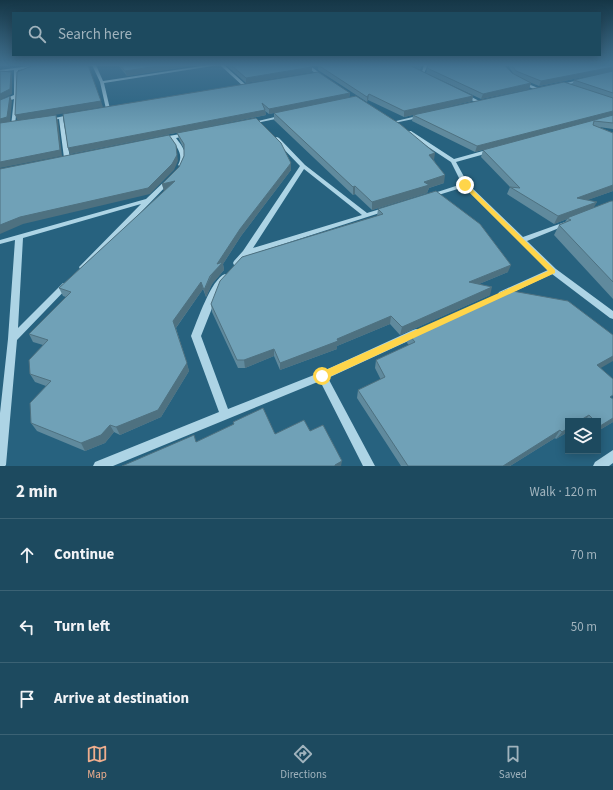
<!DOCTYPE html>
<meta charset="utf-8">
<style>
:root{--surface:#1d4a5f;--page:#2a5468;--text:#f1f3f6;--muted:#a0b3bd;--line:#3b6274;--accent:#eead8d}
body{margin:0;font-family:"Source Sans 3",sans-serif;background:var(--page);color:var(--text)}
.controls{position:absolute;right:12px;bottom:12px;display:grid;overflow:hidden;border-radius:0px;box-shadow:0 2px 10px #0003}
.controls button{width:36px;height:36px;display:grid;place-items:center;padding:0;border:0;border-bottom:1px solid var(--line);background:var(--surface);color:var(--text);font:20px sans-serif}
.stop{position:absolute;width:12px;height:12px;margin:-9px;border:3px solid #ffd54a;border-radius:50%;background:#fff}
.stop.end{background:#ffd54a;border-color:#fff;box-shadow:0 1px 4px #0008}
.list{margin:0;padding:0;list-style:none}
h2{display:flex;justify-content:space-between;align-items:center;height:52px;margin:0;padding:0 16px;font-size:17px}
h2 small{font-size:13px;font-weight:400;color:var(--muted)}
.list li{display:grid;grid-template-columns:26px 1fr auto;gap:12px;align-items:center;box-sizing:border-box;height:72px;padding:0 16px;border-top:1px solid var(--line)}
.list b{display:block;font-size:15px;white-space:nowrap}
.list em{font-size:13px;font-style:normal;color:var(--muted)}
.icon{flex:none;width:22px;height:22px;fill:none;stroke:currentColor;stroke-width:2;stroke-linecap:round;stroke-linejoin:round}
.map{position:relative;flex:none;width:613px;height:466px;overflow:hidden}
.search{position:absolute;background:var(--surface);box-shadow:0 2px 10px #0003;left:12px;right:12px;top:12px;height:44px;display:flex;align-items:center;gap:10px;box-sizing:border-box;padding:0 14px;border-radius:0px;color:var(--muted);font-size:15px}
.sheet{height:268px;background:var(--surface)}
nav{display:flex;justify-content:space-around;align-items:center;box-sizing:border-box;height:56px;border-top:1px solid var(--line);background:var(--surface);font-size:11px;color:var(--muted)}
nav a{display:grid;justify-items:center;gap:2px}
nav .on{color:var(--accent)}
.map>svg:first-child{display:block}
.lines{fill:none;stroke-linecap:round;stroke-linejoin:round}
.minor{fill:#add4e5;fill-rule:evenodd}
.wall{fill:#608a9d}
.shaded-wall{fill:#4e7180}
.building{fill:#70a1b7;stroke:#4e7180}
.route{fill:#ffd54a}
</style>
<div class="map">
<svg width="613" height="466" viewBox="0 0 613 466">
<rect width="100%" height="100%" fill="#27627f"/>
<g class="lines">
<path class="minor" d="M36,65H48L18,70V96L15,125L11,126L14,99L0,104V101L14,95V70L0,72V70Z
M92,65H96L103,81L208,65H219L104,83L110,109L108,110L106,109L100,82Z
M220,65H224L245,84V86H243Z
M304,65H309L325,77L322,78Z
M424,65H428L423,75H421Z
M583,79L585,80L584,81L560,86L558,85Z
M521,81L538,88L539,89L536,90L520,83V81Z
M464,94H466L481,102L477,103L464,96Z
M73,114L75,115V116L63,118L70,158L67,160L64,158L59,119L48,121L46,120Z
M283,115H285V117L252,124L250,123Z
M421,115H423V117L394,123L392,122Z
M407,131H411L454,159L490,149L492,150V152L456,162L468,184L523,237L565,222H569L570,223L569,224L527,241L556,269L613,311V319L610,318L552,274L505,296H499L498,294L499,292L548,270L464,187L432,197H428L427,196L428,195L462,184L451,162L407,133Z
M186,133L189,135L188,136L176,138C183,147 189,155 183,166L181,167L178,165C184,155 177,147 171,139L163,141L160,139L163,137Z
M277,137L279,138L305,165L367,213L387,207L390,209L389,210L249,255L240,265H234L233,263L234,261L243,251L300,166L275,140V138ZM304,169L362,215L253,248Z
M170,177L173,179L172,180L86,269H80L79,267L141,204L23,238L18,328L63,283H69L70,285L17,340L6,465L5,466H0V413L8,339L15,240L0,244V240L146,199L168,178Z
M225,274L228,275L229,277L220,288L201,336L228,409L319,373L413,330L416,329L419,330L421,333L419,336L328,378L375,466H363L320,381L113,466H93L95,462L219,412L191,336C197,322 211,279 225,274Z
M613,450V463L609,466H593L595,462Z"/>
</g>
<path class="wall" d="M118,65H196L127,76Z
M226,65H309L312,67V72L246,83Z
M318,65H409L473,96L472,101L404,117L368,100L367,102L318,70Z
M410,65H422L420,70Z
M508,65H613V71L539,86L522,79L531,83L529,89L481,99L426,73L427,68L512,73L514,75Z
M613,71V129L599,127L613,133V191L587,200L594,208L613,201V299L554,235L559,225L565,222L567,219L554,224L507,194L510,187L481,157L483,150L541,135L475,152L412,121L413,115L572,85L574,80Z
M350,93L349,98L434,160L444,183L429,188L427,193L372,210L355,194L353,195L274,120V113L269,114L265,111L266,115L70,154L63,114Z
M177,133L291,163V170L241,236L223,264L224,270L212,284L206,297L203,289L176,328L189,371L161,417L120,435L114,432L105,443L85,451L37,431L31,423L46,386L35,382L30,374L43,345L33,342L29,334L66,297L63,296L59,288L164,191L162,184L179,167L184,156V149L179,139Z
M378,209L508,272L479,284L490,295L400,335L390,324L337,346V349L280,370L274,356L245,368H238L212,312L211,304L377,216Z
M409,335L600,368L613,422L598,431V421H568V432L556,439L555,438L510,466H401L357,398L358,390L381,380L375,368L376,360L409,345L407,343Z"/>
<path class="shaded-wall" d="M164,65H196L127,76L125,71Z
M312,67V72L246,83V78Z
M613,67V71L539,86L541,81Z
M11,72L12,77V94L0,100V94Z
M531,83L529,89L481,99L483,94Z
M350,93L349,98L269,114V109Z
M369,94L368,100L367,102V97Z
M10,96L12,101L10,123L0,125V119Z
M473,96L472,101L404,117V111Z
M101,101L103,107L18,121L15,115Z
M265,110L266,115L70,154L68,148Z
M613,111V116L475,152L477,146Z
M56,115L58,121L62,156L0,168V162Z
M176,145L178,161L174,170L150,194L23,224L0,234V225Z
M435,153L434,160L429,155Z
M291,163V170L241,236L223,264L224,270L212,284L206,297L204,290L217,264L240,229Z
M445,175L444,183L429,188L427,193L372,210V202L424,182Z
M175,181L164,191L162,184Z
M613,185V191L574,205L577,198Z
M355,186V194L353,195V187Z
M597,202L593,209L554,224L558,216Z
M511,265L508,272L467,289L469,282Z
M201,282L203,289L175,329L173,321Z
M492,287L490,295L400,335L402,327Z
M391,316L390,324L337,346V349L280,370V363Z
M274,349V356L245,368L244,360Z
M613,356V361L592,373L597,365Z
M187,363L189,371L161,417L120,435L116,427Z
M589,415L585,421H579Z
M613,418V422L598,431V429L600,426Z
M110,425L114,432L105,443L85,451L81,443Z
M568,428V432L556,439L562,432Z
M560,430L555,438L510,466H503Z
M342,461L341,466H334L335,465Z"/>
<path class="building" d="M34,65H88L101,101L15,115L17,72Z
M120,65H164L125,71Z
M231,65H309L312,67L246,78Z
M318,65H409L473,96L404,111L369,94L367,97Z
M428,65H504L512,73L531,83L483,94L427,68Z
M512,65H613V67L541,81L516,71Z
M0,71L11,72L10,89L0,94Z
M613,71V93L574,80Z
M318,72L350,93L269,109L262,103L265,110L68,148L63,114Z
M564,82L613,98V111L477,146L413,115Z
M10,96L7,117L0,119V100Z
M356,96L400,124L435,153L429,155L445,175L424,182L429,185L372,202L355,186L353,187L274,113Z
M56,115L60,150L0,162V123Z
M613,115V123L594,121L593,125L613,133V185L577,198L597,202L558,216L510,187L520,188L483,150Z
M256,118L281,143L291,163L240,229L217,264L223,262L210,276L204,290L201,282L173,321L187,363L158,410L116,427L110,425L101,435L81,443L31,423L30,403L51,381L30,374L29,360L48,340L29,334L71,292L59,288L175,181L162,184L179,167L184,156V144L177,133Z
M169,135L176,145L177,155L172,164L148,188L20,217L0,225V169Z
M436,191L480,224L511,265L469,282L492,287L402,327L391,316L337,339L338,341L280,363L274,349L244,360H237L211,304L220,281L242,257L383,214L378,209Z
M611,201H613V282L559,225L571,220L567,218Z
M507,290L568,301L613,335V356L597,365L613,379V395L610,397L613,399V418L600,426L598,424V421H595L589,415L579,421H568V428L562,432L560,430L503,466H408L358,390L385,377L376,360L415,342L409,335Z
M263,408L275,434L304,420L310,431L323,425L342,461L335,465V466H122L194,435L196,442L234,424L233,422Z"/>
<linearGradient id="sky" x2="0" y2="1"><stop stop-color="#153646"/><stop offset="0.5" stop-color="#417190"/><stop offset="1" stop-color="#417190" stop-opacity="0"/></linearGradient>
<rect width="613" height="130" fill="url(#sky)"/>
<path class="route" d="M463,184H467L555,270V273L325,379H319V373L548,271L463,186Z"/>
</svg>
<div class="controls">
<button><svg class="icon" aria-label="layers" viewBox="0 0 24 24"><path d="M12 4l9 5-9 5-9-5zM3 14l9 5 9-5"/></svg></button>
</div>
<div class="stop" style="left:322px;top:376px"></div>
<div class="stop end" style="left:465px;top:185px"></div>
<div class="search"><svg class="icon" aria-label="search" viewBox="0 0 24 24"><circle cx="10" cy="10" r="6"/><path d="M15 15l6 6"/></svg>Search here</div>
</div>
<section class="sheet">
<h2>2 min<small>Walk · 120 m</small></h2>
<ul class="list">
<li><svg class="icon" aria-label="ahead" viewBox="0 0 24 24"><path d="M12 20V5M6 11l6-6 6 6"/></svg><div><b>Continue</b></div><em>70 m</em></li>
<li><svg class="icon" aria-label="left" viewBox="0 0 24 24"><path d="M17 20v-9H6M10 6l-5 5 5 5"/></svg><div><b>Turn left</b></div><em>50 m</em></li>
<li><svg class="icon" aria-label="arrive" viewBox="0 0 24 24"><path d="M6 21V4h12l-3 4 3 4H6"/></svg><div><b>Arrive at destination</b></div></li>
</ul>
</section>
<nav>
<a class="on"><svg class="icon" aria-label="map" viewBox="0 0 24 24"><path d="M3 6l6-2 6 2 6-2v14l-6 2-6-2-6 2zM9 4v14M15 6v14"/></svg>Map</a>
<a><svg class="icon" aria-label="directions" viewBox="0 0 24 24"><path d="M12 3l9 9-9 9-9-9zM9 14v-3h6M13 9l2 2-2 2"/></svg>Directions</a>
<a><svg class="icon" aria-label="saved" viewBox="0 0 24 24"><path d="M7 4h10v16l-5-4-5 4z"/></svg>Saved</a>
</nav>
